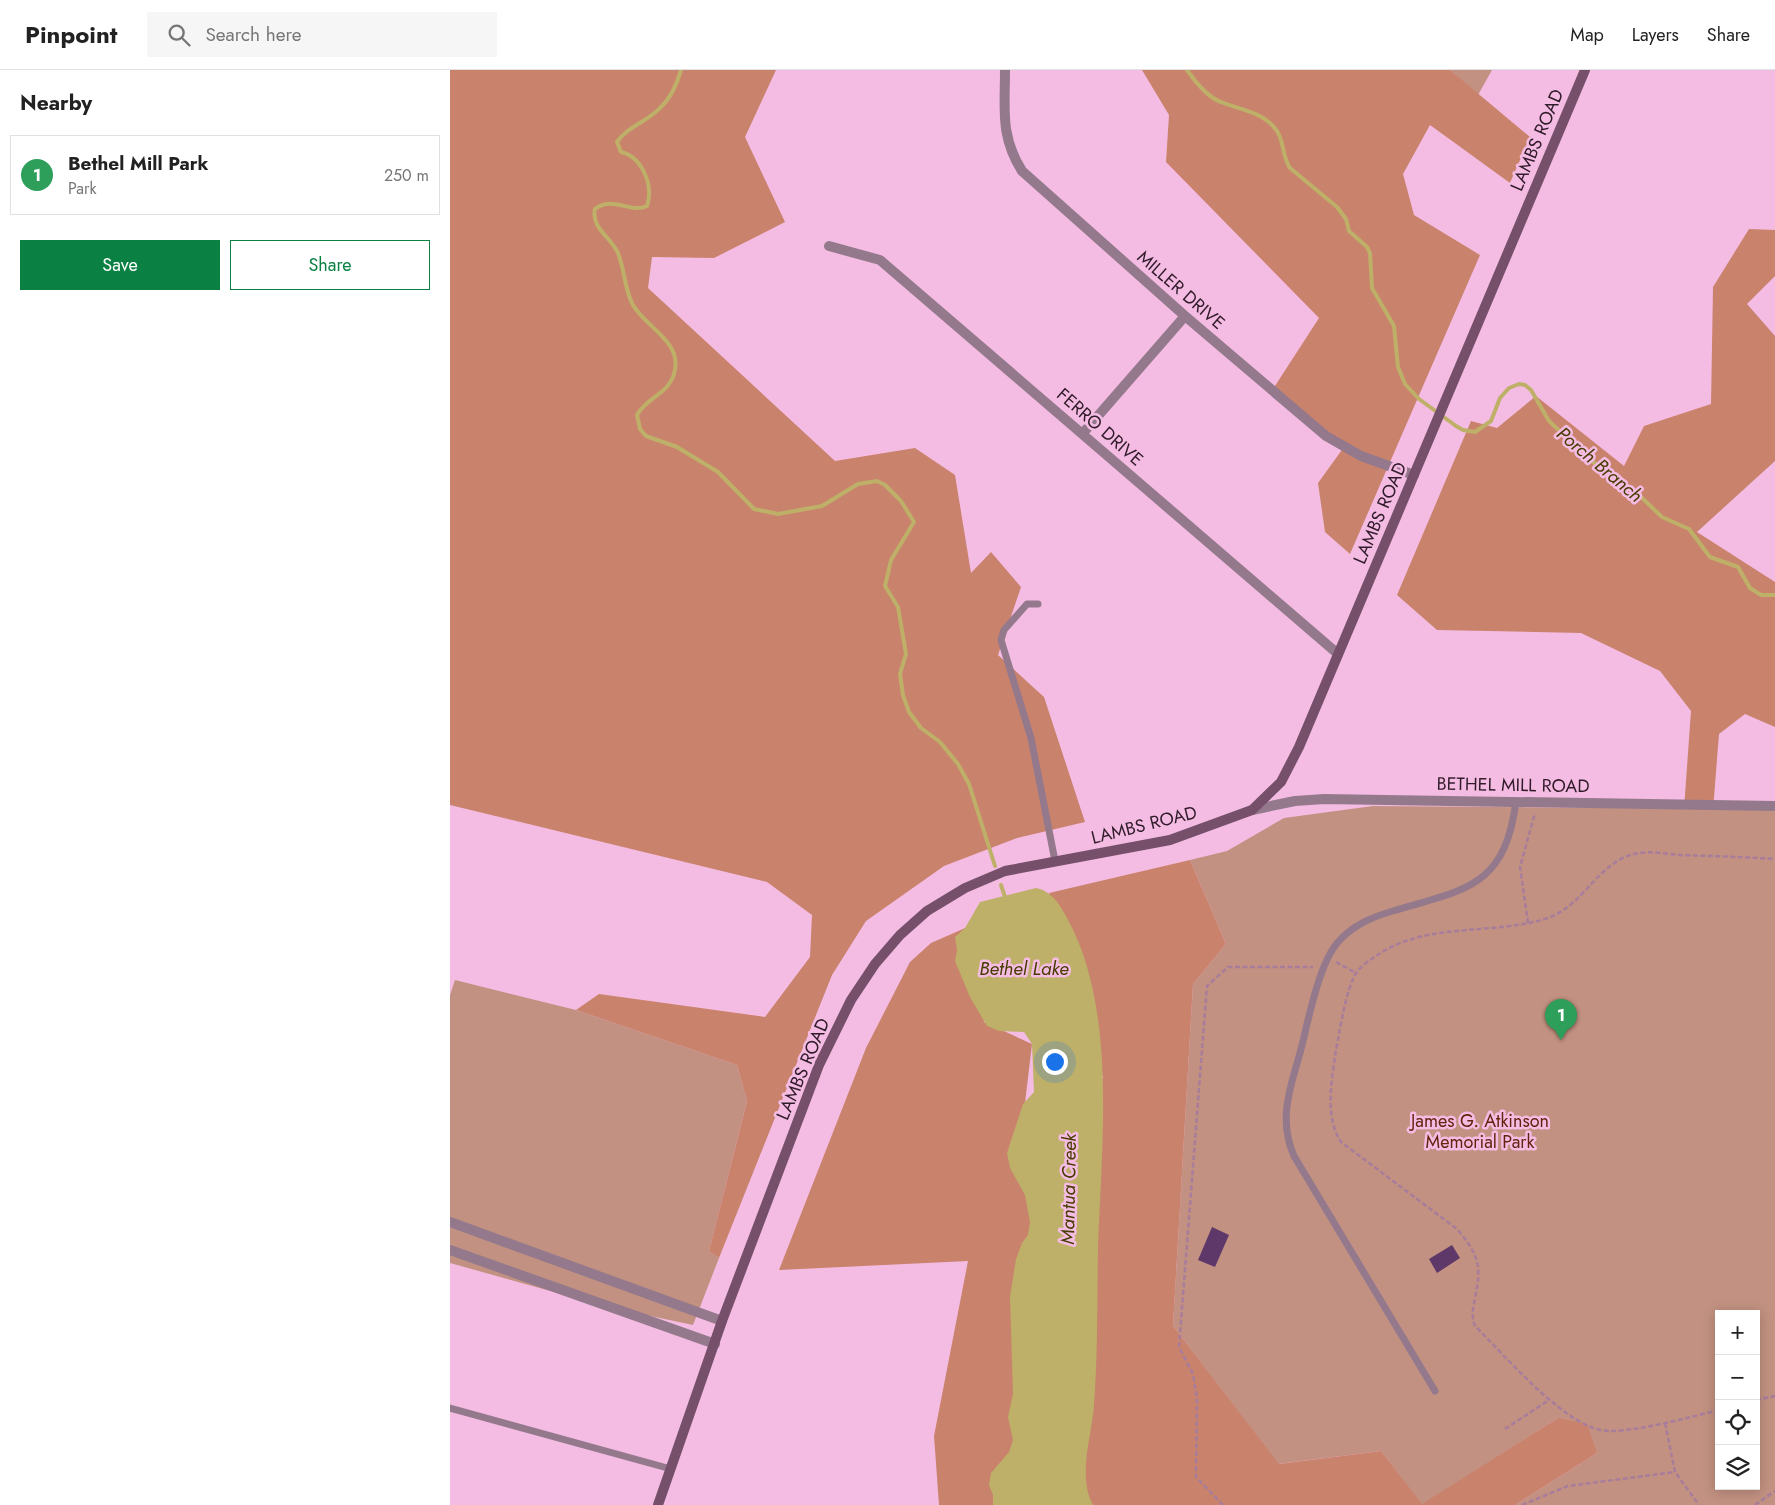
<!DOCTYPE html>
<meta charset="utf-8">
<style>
:root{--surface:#fff;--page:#f6f6f6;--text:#222;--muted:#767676;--line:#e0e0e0;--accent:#0b8043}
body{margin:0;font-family:Jost,sans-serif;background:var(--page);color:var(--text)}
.controls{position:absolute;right:15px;bottom:15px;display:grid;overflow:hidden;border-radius:0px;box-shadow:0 2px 12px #0003}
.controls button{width:45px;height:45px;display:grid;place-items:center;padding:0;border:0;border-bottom:1px solid var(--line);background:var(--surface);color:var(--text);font:25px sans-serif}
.you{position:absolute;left:604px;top:991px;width:18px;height:18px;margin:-12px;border:4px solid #fff;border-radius:50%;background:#1a73e8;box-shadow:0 0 0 8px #1a73e833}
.badge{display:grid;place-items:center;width:32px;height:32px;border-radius:50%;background:var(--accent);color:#fff;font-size:16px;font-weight:700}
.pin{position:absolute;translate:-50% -41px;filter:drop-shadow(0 1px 2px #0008)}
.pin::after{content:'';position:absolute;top:26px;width:18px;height:15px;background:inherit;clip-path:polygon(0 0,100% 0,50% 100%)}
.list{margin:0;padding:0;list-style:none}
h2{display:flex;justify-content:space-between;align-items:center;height:65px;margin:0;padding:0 20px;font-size:21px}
h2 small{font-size:16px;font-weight:400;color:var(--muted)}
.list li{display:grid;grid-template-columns:32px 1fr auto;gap:15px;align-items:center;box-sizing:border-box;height:80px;margin:0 10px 10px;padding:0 10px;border:1px solid var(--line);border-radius:0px}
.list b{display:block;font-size:19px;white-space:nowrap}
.list p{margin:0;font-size:16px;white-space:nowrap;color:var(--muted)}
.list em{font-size:16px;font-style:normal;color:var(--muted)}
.actions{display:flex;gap:10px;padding:15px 20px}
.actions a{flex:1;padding:11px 0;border:1px solid var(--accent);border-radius:0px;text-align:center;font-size:18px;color:var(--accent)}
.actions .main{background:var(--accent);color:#fff}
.icon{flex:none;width:28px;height:28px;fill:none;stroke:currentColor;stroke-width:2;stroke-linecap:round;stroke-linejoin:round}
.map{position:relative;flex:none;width:1325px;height:1435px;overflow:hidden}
header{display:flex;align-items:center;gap:30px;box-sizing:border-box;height:70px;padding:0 25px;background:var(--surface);border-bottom:1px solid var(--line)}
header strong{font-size:24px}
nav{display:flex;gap:28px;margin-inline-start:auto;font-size:18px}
.search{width:350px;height:45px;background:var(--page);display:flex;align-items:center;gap:12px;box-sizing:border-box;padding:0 18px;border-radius:0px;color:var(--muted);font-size:19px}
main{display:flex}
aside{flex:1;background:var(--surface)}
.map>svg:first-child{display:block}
.green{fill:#c29181;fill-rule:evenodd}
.forest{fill:#c9826c}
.water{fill:#beb068}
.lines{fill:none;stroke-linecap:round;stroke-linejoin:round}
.stream{stroke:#beb068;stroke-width:4}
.building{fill:#5f386a}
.path{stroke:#a87d9b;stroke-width:2.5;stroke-dasharray:5 2.5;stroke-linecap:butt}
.lane{stroke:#94798c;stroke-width:7}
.street{stroke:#94798c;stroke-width:10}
.secondary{stroke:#76506b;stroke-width:10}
.labels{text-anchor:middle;stroke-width:5;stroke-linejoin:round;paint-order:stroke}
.street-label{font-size:18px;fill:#301b2a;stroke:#f5bce3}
.park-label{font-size:18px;fill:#63230d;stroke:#f5bce3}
.water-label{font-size:19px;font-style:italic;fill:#473d00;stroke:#f5bce3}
</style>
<header>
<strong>Pinpoint</strong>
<div class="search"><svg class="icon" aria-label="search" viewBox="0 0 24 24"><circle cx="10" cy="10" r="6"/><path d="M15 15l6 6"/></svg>Search here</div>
<nav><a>Map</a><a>Layers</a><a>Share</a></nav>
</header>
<main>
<aside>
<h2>Nearby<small></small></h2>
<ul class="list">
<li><span class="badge" style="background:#2e9e5b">1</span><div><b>Bethel Mill Park</b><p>Park</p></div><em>250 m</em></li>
</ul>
<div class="actions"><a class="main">Save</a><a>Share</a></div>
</aside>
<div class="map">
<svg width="1325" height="1435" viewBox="0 0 1325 1435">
<rect width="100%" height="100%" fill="#f5bce3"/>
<path class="green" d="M1000,0H1042L1028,25Z
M923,736L1325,739V1435H1065L1147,1383L1108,1348L972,1435L931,1381L828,1394L723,1256L743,914L776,874L740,790L777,781L834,748ZM1269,1244H1306V1416H1269Z
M5,910L126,940L287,995L297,1031L259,1181L269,1188L243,1255L158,1237L0,1193V925Z"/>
<path class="forest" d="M0,0H326L295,67L335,152L264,188L202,187L198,218L385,391L465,378L505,405L521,503L541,482L571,517L548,585L594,627L635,752L567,768L494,796L416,851L382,905L269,1188L259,1181L297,1031L287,995L126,940L149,924L315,947L360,887L362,845L317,812L0,735Z
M692,0H1000L1080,67L1060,113L980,55L953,104L964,145L1030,185L900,484L875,462L868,413L894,377L823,319L869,248L716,92L719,45Z
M1299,159L1325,160V206L1297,234L1325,266V391L1247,462L1325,512V657L1295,644L1269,664L1263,740L1234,739L1241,641L1210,601L1131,563L987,560L947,525L1021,351L1047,358L1086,326L1174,396L1194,356L1261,334L1263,217Z
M740,790L776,874L743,914L723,1256L829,1394L931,1381L972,1434L1108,1348L1137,1354L1147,1383L1065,1435H489L484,1366L518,1191L329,1200L416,978L460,892L481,873L522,855L534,952L582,974L566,1109L653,1008L599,823Z"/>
<path class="water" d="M586,818C602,821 610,835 617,848C668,940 651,1077 648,1179C647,1231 648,1283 644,1335C642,1366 627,1405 643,1435H543V1425L539,1415L541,1403L559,1382L563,1370L558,1347L563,1324L560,1227L566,1189L572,1173L578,1165L580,1152L575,1125L560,1098L557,1083L573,1034L584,1022L582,974L574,962L549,961L537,956L520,927L505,891L507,880L505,867L515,858L530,832Z"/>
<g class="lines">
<path class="stream" d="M231,0C227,14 221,28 210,38C197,52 178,56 167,72L171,82C192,87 204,115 197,136C180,144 163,125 145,139C141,157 159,166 167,181C175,198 174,219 183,235C196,258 234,272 224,304C218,324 196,328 187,345L190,359L196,366L227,377L268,402L304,439L328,444L372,436L408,414L427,411L435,415L451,431L464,452L441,490L435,516L448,537L456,584L450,604L453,625L459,642L471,658L490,672L508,694L519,714L545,796
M737,0C745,11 757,27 771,32C788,39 809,41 823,56C835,68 831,85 840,98L887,137L896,149L899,161L917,177L920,183L922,218L944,256L948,297L955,314L969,329L1006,356L1013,360L1025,362L1041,351L1050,328L1059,318L1069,314L1075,315L1081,320L1099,351L1154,402L1190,426L1212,447L1239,459L1260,487L1288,497L1300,518L1311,525H1325
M551,815L556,830"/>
</g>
<path class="building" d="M762,1157L779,1165L765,1197L748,1190Z
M1002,1175L1010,1188L987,1203L979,1189Z"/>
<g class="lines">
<path class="path" d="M1078,853L1070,797L1085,743
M886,892L906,903
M1306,1330L1325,1326
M1269,1340C1236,1348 1194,1360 1161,1361C1119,1363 1054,1284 1025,1256C1021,1246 1023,1239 1025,1228C1032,1196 1029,1185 1007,1159L891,1072C874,1046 882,1009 886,980C890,960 896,919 906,903C911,896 920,890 926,886C976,851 1042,866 1098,848C1135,835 1149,789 1189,783C1202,781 1217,784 1230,785C1262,786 1293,787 1325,789
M1215,1353L1225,1402L1249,1435
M1055,1359L1099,1330
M773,1435L746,1407L747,1329L743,1304L729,1277L757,916L778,897H863
M1072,1435L1118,1416L1225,1402
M1305,1435L1325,1421"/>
<path class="lane" d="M588,534H577L554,560L551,570L581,668L605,791
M985,1321L844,1086C828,1050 840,1018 850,983C858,953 868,895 888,872C903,855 922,847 943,841C1017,819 1055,817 1066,731
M0,1338L221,1399"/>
<path class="street" d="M555,0C555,40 550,66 572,101L735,246L876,366L911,386L964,405
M379,176L430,190L888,584
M633,363L735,246
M802,740L845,731L874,729L1325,736
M0,1152L272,1251
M0,1180L265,1274"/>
<path class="secondary" d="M208,1435L272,1251L369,995L401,930L425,894L450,865L477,841L515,818L555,801L720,770L802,740L831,712L849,677L1135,0"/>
</g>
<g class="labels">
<g class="street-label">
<text transform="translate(1087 70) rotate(-67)" y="6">LAMBS ROAD</text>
<text transform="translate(731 220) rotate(41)" y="6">MILLER DRIVE</text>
<text transform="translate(650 357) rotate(41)" y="6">FERRO DRIVE</text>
<text transform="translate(930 443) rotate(-67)" y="6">LAMBS ROAD</text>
<text transform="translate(1063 715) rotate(1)" y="6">BETHEL MILL ROAD</text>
<text transform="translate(694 755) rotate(-14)" y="6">LAMBS ROAD</text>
<text transform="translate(353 999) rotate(-67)" y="6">LAMBS ROAD</text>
</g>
<g class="park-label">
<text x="1030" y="1057">James G. Atkinson<tspan x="1030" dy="21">Memorial Park</tspan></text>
</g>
<g class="water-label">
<text transform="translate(1150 394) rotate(40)" y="7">Porch Branch</text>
<text x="574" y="905">Bethel Lake</text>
<text transform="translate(618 1119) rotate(-89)" y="7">Mantua Creek</text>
</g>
</g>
</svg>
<div class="controls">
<button>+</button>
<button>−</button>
<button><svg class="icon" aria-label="locate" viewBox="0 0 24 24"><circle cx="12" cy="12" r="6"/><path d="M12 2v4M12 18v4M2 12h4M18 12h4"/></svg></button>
<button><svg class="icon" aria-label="layers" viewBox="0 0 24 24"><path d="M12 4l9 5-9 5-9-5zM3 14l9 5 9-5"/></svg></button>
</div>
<div class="you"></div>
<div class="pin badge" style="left:1111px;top:970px;background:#2e9e5b">1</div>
</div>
</main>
